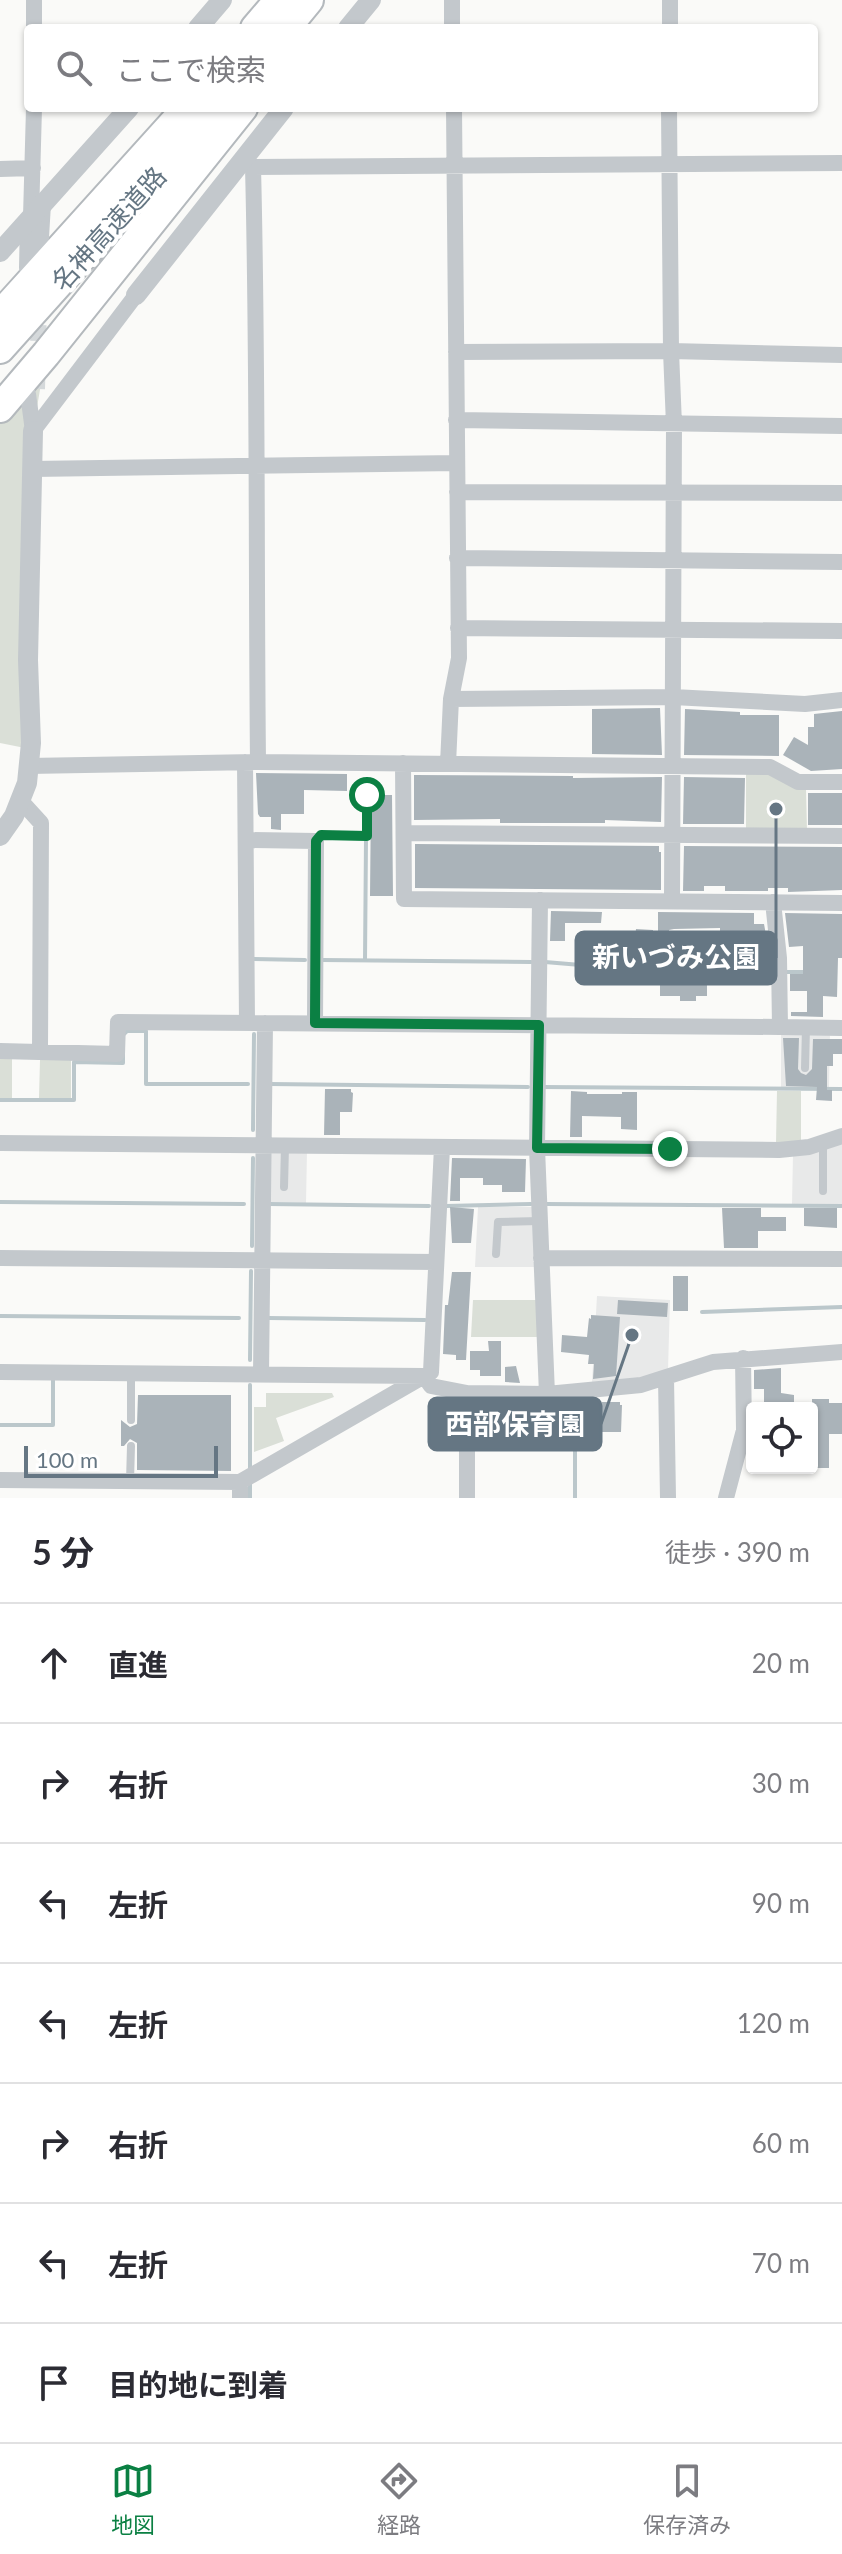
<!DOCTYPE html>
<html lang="ja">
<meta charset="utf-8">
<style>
:root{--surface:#fff;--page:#f7f7f7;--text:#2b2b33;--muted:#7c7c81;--line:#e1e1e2;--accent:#0b8043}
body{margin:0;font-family:Lato,"Noto Sans JP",sans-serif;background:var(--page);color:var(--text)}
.controls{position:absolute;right:24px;bottom:24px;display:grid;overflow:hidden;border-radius:8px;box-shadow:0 2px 6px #0004}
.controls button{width:72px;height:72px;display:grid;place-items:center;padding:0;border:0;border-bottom:2px solid var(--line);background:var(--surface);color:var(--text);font:40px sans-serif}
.scale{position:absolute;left:24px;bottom:20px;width:194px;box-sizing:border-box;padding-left:8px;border:4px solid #657683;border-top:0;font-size:22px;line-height:28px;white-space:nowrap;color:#657683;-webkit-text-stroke:6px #fff;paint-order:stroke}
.stop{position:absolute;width:24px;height:24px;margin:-18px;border:6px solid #0b8043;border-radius:50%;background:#fff}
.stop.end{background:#0b8043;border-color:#fff;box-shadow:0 2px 8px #0008}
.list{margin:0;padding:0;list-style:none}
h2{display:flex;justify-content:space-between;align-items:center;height:104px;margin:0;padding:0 32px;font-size:34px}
h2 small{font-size:26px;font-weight:400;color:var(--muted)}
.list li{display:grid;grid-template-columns:52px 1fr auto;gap:24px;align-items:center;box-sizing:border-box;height:120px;padding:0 32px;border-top:2px solid var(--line)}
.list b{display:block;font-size:30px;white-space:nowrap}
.list em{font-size:26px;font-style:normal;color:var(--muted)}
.icon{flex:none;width:44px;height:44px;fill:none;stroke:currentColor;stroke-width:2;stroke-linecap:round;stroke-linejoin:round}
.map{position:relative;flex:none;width:842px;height:1498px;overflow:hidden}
.search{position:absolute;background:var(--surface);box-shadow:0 2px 6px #0004;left:24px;right:24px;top:24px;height:88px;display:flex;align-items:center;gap:20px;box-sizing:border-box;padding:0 28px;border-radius:8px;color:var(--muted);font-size:30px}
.sheet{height:944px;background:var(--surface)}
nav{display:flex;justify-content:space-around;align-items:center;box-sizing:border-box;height:112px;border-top:2px solid var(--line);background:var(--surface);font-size:22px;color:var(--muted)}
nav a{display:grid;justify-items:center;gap:4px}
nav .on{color:var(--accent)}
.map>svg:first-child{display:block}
.built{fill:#e8e9e9}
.green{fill:#dadfd7}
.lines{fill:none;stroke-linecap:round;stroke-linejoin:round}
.stream{stroke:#bbc7cb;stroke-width:4}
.building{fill:#aab3b9}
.minor-tunnel{stroke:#d5d9db;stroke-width:16;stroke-dasharray:16 8;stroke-linecap:butt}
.motorway-casing{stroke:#b4b9bd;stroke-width:32}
.path{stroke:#bbbfc2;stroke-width:2;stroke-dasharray:4 4;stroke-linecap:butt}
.service{stroke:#c3c8cc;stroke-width:8}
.minor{stroke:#c3c8cc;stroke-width:16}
.tertiary{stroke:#c3c8cc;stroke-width:20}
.motorway{stroke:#fff;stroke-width:28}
.route{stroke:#0b8043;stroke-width:10}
.labels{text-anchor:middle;stroke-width:8;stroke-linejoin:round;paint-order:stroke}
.street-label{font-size:26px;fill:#657683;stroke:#fff}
.leader{fill:none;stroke:#657683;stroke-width:3}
.callout-dot{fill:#657683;stroke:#fff;stroke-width:3}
.callout{fill:#657683;stroke:#657683;stroke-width:3}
.callout-label{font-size:28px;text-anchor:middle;font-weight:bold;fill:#fff}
</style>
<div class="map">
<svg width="842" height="1498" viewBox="0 0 842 1498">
<rect width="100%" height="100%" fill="#fafaf8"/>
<path class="built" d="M781,1032L830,1033L829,1087H781Z
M842,1144V1204H792L793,1155Z
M273,1151H307L306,1203L269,1202V1156Z
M478,1207H534L536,1267H475Z
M597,1296L670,1300L668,1370L645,1378L592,1382Z"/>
<path class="green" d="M46,354L33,431L30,749L0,743V408Z
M746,773H767L806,789L807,830H746Z
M0,1058L12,1059V1098H0Z
M40,1060H71V1099L39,1098Z
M777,1091H801V1141L776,1143Z
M473,1300H536L538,1337H471Z
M266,1393H332L334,1397L276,1418L284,1441L254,1452V1407H266Z"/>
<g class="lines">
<path class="stream" d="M254,959L305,960
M322,960L531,962
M365,960L366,839
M545,962L652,971L770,972
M785,972H808
M124,1034L127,1031H146V1084H248
M270,1084L528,1087
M542,1087L842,1089
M0,1100H74V1062L123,1063V1054
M253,1130L254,1034
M0,1202L244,1204
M269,1204L429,1206
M546,1204L842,1206
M446,1206L531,1204
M252,1246L253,1158
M702,1312L842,1307
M0,1316L239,1318
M268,1318L425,1320
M250,1360L251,1271
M575,1398V1498
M0,1425H53V1379
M250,1468V1385
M250,1498V1484"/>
</g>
<path class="building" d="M660,708L662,755L592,754V709Z
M685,709L740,712V715H779V756L684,755Z
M842,711V769L811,771L783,755L794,737L808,745V727H814V714Z
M256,773L347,774V791L304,790V814H281V830L271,829V817H260L258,814Z
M414,775L573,776V778L662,777L661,822L605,820V823H500V819L414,820Z
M684,777L745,778L744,824H683Z
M808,793H842V825H808Z
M381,795H392L393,896H370L371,796Z
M415,844L659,846V852H661V890L415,888Z
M684,846L842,847V890L788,892V888H768V891H725V886H704V891H683Z
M551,911L602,912L601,923H565V941H550Z
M658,912L754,913V924H764L766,935H755V949L720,947V928L674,929L669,930V935H658Z
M785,913L842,914V958H838L837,997L823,996V1017L791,1016V1012H807V991H790V974H803V946L789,947Z
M636,929L653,930V951H634Z
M660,977H707V996H696V1001H680V996H660Z
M783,1038H799L798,1069L801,1073L806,1075L812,1069L813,1039H842V1054H833V1066H827V1090H832V1101L816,1100L817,1087L786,1086Z
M325,1089H351V1092L353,1093L352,1112H340V1135H324Z
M571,1091L587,1092V1094H622V1092H637V1130L621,1129V1117L582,1116V1137H570Z
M452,1158L526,1159L525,1192H502V1185H483V1178H460V1201H450Z
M450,1207L474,1209L471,1243H452Z
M722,1208H761V1217H786V1231H758V1248H724Z
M804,1208H837V1228L804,1226Z
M452,1272H471L466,1360H456V1355L443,1354L445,1305H448Z
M673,1276H688V1311H673Z
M618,1300L668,1303L667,1317L617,1314Z
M591,1315L620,1317L616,1376L593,1379L594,1364H588L589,1355L561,1352L562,1335L587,1337L589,1318L591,1319Z
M488,1341H501V1376H480V1370H470V1351H489Z
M516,1366L520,1383L505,1382V1367Z
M781,1368V1393L794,1395V1408H764V1389H754V1370Z
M138,1395H231V1471L137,1470V1443L130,1439L124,1446H121V1420L130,1427L137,1424Z
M812,1399H829V1403H842V1434H829V1468H812Z
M602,1402H620V1405H622L621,1432H602Z"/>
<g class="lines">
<path class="minor-tunnel" d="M37,389L39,307"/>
<defs>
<path id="motorway" d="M255,28L279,0
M286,28L309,0
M0,315L187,108
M0,349L216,108
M0,408L46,354L243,108"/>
</defs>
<use href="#motorway" class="motorway-casing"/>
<path class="path" d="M330,835L367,836V795"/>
<path class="service" d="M805,1068L806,1027
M823,1143V1191
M284,1187L285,1146
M496,1254L498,1222L539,1221
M131,1420V1374
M130,1481L131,1446"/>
<path class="minor" d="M452,0V28
M34,28V0
M670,28V0
M669,108L671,351L674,425L672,901
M245,159L253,167C258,365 256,564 258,762
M253,167L842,163
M0,169L33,168
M31,217L34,108
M40,254L43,204
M27,268L28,220
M456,352L671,351L842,355
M28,394L33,431
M456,420L842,426
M33,431L136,295
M32,469L457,463
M457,492L842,493
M457,558L842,562
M458,628L842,631
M451,699L673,697L805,704L842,700
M245,762L247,1023
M403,763L404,899L842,903
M448,764L451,699L459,658L454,108
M28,766L258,762L770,767L798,782H842
M20,800L41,823L40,1052
M404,833L842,836
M246,840L316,841L315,1023
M540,900L537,1148L547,1394
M780,1027L842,1028
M0,1051L117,1054L118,1022L780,1027L779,958L773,902
M0,1143L779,1150L809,1147L842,1136
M0,1258L436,1262
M541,1258L842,1259
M0,1372L424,1376L431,1386L467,1393L547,1394L641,1385L713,1362L842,1352
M261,1374L265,1023
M666,1378L668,1498
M467,1393V1498
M0,1480L240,1482L431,1372L442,1147
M240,1482V1498
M726,1498L744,1430L743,1358"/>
<path class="tertiary" d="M198,28L222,0
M348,28L371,0
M0,252L129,108
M136,295L284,108
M0,836L14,816L27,783L31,743L28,660L33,431"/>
<use href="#motorway" class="motorway"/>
</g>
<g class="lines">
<path class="route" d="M367,795V836L321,835L316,841L315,1023L539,1025L537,1148L670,1149"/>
</g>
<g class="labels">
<g class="street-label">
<text transform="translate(109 229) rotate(-48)" y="9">名神高速道路</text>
</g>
</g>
<path class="leader" d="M776 809L776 958M632 1335L601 1424"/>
<g class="callout-dot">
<circle cx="776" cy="809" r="8"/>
<circle cx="632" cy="1335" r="8"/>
</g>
<g class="callout">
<rect x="576" y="932" width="200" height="52" rx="8"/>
<rect x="429" y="1398" width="172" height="52" rx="8"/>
</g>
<g class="callout-label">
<text x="676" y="967">新いづみ公園</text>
<text x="515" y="1434">西部保育園</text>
</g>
</svg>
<div class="controls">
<button><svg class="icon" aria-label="locate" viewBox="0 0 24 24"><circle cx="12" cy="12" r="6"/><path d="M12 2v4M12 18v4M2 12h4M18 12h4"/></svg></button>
</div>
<div class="scale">100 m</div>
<div class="stop" style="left:367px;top:795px"></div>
<div class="stop end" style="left:670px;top:1149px"></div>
<div class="search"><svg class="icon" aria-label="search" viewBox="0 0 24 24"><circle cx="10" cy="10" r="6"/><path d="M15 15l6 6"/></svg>ここで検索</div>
</div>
<section class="sheet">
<h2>5 分<small>徒歩 · 390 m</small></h2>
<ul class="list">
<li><svg class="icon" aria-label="ahead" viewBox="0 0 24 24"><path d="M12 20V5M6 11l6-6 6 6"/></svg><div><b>直進</b></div><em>20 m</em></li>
<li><svg class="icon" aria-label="right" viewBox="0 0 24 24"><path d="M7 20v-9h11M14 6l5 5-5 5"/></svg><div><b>右折</b></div><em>30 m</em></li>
<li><svg class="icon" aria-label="left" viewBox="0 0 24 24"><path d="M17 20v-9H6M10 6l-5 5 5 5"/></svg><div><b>左折</b></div><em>90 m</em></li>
<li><svg class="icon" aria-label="left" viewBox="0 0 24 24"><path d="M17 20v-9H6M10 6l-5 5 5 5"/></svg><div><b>左折</b></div><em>120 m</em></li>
<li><svg class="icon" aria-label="right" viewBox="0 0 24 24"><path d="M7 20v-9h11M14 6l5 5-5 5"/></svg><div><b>右折</b></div><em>60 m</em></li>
<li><svg class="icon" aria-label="left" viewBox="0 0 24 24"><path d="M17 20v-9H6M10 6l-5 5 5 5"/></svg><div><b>左折</b></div><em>70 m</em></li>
<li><svg class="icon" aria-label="arrive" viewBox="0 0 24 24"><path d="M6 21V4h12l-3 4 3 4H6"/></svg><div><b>目的地に到着</b></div></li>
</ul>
</section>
<nav>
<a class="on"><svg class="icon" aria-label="map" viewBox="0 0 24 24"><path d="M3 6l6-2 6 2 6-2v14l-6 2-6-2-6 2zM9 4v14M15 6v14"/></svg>地図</a>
<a><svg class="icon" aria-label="directions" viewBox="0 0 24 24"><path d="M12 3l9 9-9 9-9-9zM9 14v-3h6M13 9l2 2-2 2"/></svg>経路</a>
<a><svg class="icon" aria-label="saved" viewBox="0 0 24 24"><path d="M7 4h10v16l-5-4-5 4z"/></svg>保存済み</a>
</nav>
